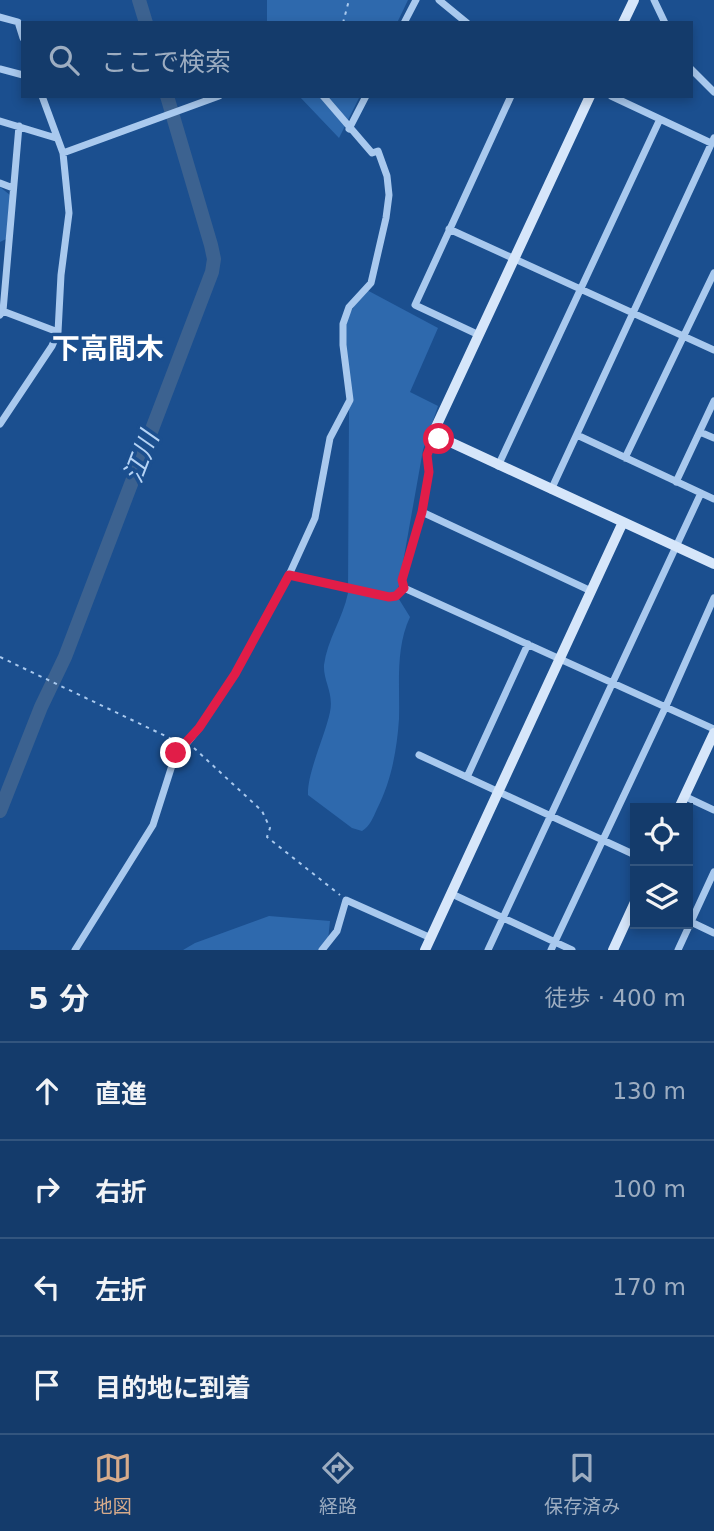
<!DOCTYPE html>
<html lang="ja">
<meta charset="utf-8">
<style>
:root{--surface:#143b6b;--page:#1d4271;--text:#f1f3f6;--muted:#9dadc1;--line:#33557e;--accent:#d6ab8b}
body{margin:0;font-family:"DejaVu Sans","Noto Sans JP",sans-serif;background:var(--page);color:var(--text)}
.controls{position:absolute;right:21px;bottom:21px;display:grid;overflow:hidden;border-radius:0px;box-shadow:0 4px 10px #0003}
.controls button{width:63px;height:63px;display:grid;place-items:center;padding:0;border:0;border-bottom:2px solid var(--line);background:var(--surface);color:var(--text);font:35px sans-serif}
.stop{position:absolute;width:21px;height:21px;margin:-16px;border:5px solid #e11d48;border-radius:50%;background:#fff}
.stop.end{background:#e11d48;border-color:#fff;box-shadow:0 2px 7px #0008}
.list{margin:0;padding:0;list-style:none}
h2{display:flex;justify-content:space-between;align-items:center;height:91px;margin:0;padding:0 28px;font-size:30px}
h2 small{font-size:23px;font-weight:400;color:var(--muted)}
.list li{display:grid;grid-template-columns:46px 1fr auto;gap:21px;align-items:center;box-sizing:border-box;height:98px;padding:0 28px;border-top:2px solid var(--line)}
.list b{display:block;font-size:26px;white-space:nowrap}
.list em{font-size:23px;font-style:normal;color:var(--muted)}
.icon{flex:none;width:38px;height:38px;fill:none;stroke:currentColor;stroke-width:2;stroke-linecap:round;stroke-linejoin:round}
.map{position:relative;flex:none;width:714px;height:950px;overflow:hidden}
.search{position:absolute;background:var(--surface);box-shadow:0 4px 10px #0003;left:21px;right:21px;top:21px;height:77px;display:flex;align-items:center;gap:18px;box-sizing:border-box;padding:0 24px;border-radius:0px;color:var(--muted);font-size:26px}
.sheet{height:483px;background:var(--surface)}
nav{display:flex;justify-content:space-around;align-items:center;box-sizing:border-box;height:98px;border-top:2px solid var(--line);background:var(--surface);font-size:19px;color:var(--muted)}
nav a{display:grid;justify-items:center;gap:4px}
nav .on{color:var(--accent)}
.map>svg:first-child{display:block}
.green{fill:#2e69ad}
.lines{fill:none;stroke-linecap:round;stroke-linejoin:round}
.river{stroke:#3c6290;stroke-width:14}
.path{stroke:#a9c9ee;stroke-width:2;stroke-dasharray:3.5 5;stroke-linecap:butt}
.street{stroke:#a9c9ee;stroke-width:7}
.secondary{stroke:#d6e6fa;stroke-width:10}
.route{stroke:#e11d48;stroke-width:9}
.labels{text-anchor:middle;stroke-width:7;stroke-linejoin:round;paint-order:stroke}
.water-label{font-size:26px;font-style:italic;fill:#b5d3f5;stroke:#1b4f8f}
.quarter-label{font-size:28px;font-weight:bold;fill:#fff;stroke:#1b4f8f}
</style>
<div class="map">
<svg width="714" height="950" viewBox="0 0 714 950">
<rect width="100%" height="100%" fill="#1b4f8f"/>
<path class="green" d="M267,0H408L397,23H267Z
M299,96H360L339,138Z
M0,187L10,195L6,239L0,242Z
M365,289L438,328L410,392L438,406L423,450L397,596L410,617C395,649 400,685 399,719C397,750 391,782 377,809C373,818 370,826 362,831L352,828L308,795C307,773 325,736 330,712C334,693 323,681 324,665C327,640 343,618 348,593L349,412L343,324Z
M269,916L330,921L327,950H183L195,943Z"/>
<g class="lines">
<path class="river" d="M139,0L146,23
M0,811L41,707L65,657L212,272L214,259L211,245L167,96"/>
<path class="path" d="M343,23L349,0
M295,576L381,596L389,597L398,594
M0,657L176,741
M194,748L262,811L270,828L267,837L340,895"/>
<path class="street" d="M439,0L467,23
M654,0L665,23
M0,17L18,22L23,38
M404,23L416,0
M0,69L23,75
M691,69L714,92
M611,96L711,143
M0,121L56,138
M349,129L366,96
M63,153L219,96
M0,183L13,188
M449,229L714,350
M0,310L58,332
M0,315L3,311L19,126
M479,335L415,305L511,96
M0,424L52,346L58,332L61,275L69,213L63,153L42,96
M700,432L714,438
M435,435L427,455L429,472L422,512L402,580L404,588L714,729
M577,435L714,499
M625,458L714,273
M498,466L660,119
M676,482L714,401
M551,490L714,138
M422,512L591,591
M419,755L635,855
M467,777L528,644
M684,796L714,810
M452,894L572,950
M691,922L714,933
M75,950L153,825L176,753L187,743L199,728L235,674L289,575L315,518L330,438L350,400L343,345V324L349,307L371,283L386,218L389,195L387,176L378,151L372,153L323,96
M322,950L337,931L346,900L431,938
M488,950L701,493
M551,950L666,706L714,598
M678,950L714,872"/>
<path class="secondary" d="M623,23L634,0
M590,96L435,429V435L714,564
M679,808L714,733
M425,950L623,522
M613,950L635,902"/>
</g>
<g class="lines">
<path class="route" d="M176,753L199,728L235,674L289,575L389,597L396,596L404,588L402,580L422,512L429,472L427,455L435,435L439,439"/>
</g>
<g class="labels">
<g class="water-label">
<text transform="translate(141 457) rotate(-69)" y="9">江川</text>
</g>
<g class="quarter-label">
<text x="108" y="358">下高間木</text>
</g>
</g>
</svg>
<div class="controls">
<button><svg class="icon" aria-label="locate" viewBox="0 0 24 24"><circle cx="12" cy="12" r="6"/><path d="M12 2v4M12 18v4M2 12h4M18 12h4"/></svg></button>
<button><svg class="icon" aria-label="layers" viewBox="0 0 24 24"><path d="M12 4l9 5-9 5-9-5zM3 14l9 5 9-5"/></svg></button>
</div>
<div class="stop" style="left:439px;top:439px"></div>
<div class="stop end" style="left:176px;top:753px"></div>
<div class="search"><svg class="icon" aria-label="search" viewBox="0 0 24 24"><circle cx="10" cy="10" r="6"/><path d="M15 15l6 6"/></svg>ここで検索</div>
</div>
<section class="sheet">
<h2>5 分<small>徒歩 · 400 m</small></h2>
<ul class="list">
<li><svg class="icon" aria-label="ahead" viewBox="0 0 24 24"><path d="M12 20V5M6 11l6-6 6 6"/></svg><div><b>直進</b></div><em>130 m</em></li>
<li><svg class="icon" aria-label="right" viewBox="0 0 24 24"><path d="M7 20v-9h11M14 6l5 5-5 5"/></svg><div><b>右折</b></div><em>100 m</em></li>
<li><svg class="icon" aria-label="left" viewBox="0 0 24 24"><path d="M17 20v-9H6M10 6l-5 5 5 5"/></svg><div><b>左折</b></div><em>170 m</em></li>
<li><svg class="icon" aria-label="arrive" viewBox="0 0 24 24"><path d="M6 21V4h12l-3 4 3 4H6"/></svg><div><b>目的地に到着</b></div></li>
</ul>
</section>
<nav>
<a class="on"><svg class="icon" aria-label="map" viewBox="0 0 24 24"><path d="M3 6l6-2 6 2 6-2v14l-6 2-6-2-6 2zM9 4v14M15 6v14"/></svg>地図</a>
<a><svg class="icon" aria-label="directions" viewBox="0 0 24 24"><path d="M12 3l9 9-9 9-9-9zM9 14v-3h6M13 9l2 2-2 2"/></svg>経路</a>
<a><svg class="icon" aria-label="saved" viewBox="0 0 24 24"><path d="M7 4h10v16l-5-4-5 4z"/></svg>保存済み</a>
</nav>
